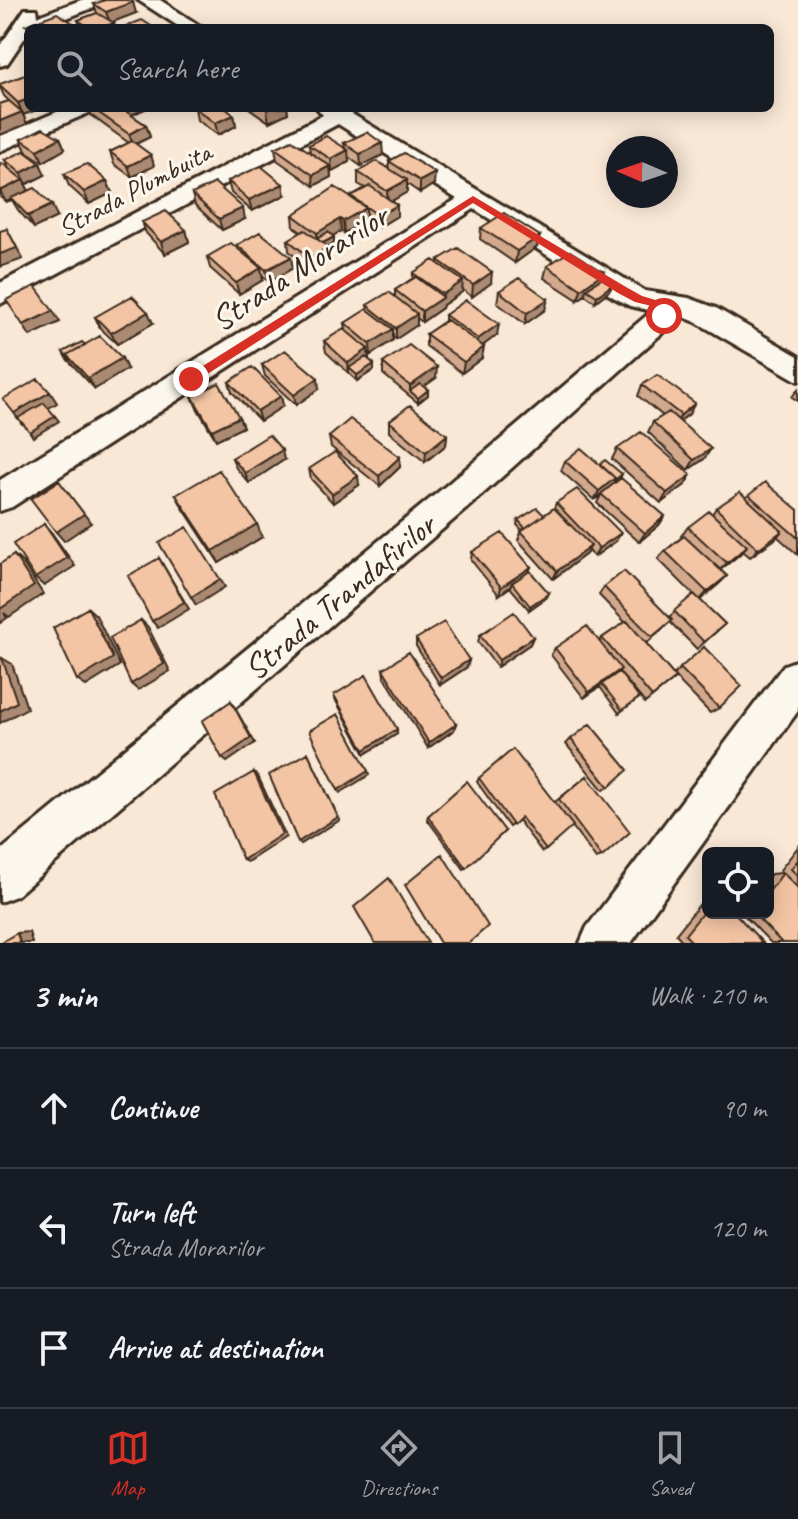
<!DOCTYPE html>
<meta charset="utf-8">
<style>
:root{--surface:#171b24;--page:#242831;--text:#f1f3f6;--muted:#9ea1a6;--line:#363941;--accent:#d93025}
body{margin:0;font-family:Caveat,sans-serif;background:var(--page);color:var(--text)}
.controls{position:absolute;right:24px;bottom:24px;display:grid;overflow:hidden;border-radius:12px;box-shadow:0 4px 20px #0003}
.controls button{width:72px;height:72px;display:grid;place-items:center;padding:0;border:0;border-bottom:2px solid var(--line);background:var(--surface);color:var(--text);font:40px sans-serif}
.compass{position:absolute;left:606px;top:136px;width:72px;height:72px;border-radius:50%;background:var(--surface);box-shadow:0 4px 20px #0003;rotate:272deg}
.stop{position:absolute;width:24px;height:24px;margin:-18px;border:6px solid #d93025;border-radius:50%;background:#fff}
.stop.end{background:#d93025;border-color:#fff;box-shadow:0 2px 8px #0008}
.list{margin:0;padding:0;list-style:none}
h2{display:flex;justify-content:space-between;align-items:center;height:104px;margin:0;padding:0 32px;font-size:34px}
h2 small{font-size:26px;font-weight:400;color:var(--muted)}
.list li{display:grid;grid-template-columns:52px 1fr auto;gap:24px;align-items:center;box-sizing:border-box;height:120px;padding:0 32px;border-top:2px solid var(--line)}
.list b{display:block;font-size:30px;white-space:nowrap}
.list p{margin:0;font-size:26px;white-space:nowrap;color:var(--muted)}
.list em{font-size:26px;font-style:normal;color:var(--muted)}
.icon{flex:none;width:44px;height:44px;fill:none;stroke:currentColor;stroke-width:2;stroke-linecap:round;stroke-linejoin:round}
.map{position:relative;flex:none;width:798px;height:943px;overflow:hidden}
.search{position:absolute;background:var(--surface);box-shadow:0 4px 20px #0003;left:24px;right:24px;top:24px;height:88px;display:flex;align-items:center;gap:20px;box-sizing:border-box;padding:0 28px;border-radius:12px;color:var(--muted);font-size:30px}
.sheet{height:464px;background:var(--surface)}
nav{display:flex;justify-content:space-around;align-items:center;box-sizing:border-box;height:112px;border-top:2px solid var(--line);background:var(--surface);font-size:22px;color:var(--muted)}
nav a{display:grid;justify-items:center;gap:4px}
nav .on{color:var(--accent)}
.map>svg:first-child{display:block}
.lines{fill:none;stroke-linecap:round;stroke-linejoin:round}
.minor-casing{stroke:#3b2a1e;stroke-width:6}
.minor{fill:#fbf7ec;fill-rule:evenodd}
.wall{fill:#d2a98d;stroke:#3b2a1e;stroke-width:2}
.shaded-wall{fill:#ab8a73;stroke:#3b2a1e;stroke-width:2}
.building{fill:#f4c5a4;stroke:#3b2a1e;stroke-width:2}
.route{fill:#d93025}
.labels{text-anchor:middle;stroke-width:6;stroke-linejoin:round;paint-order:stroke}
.far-street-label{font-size:28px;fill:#3b2a1e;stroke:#fbf7ec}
.street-label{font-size:34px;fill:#3b2a1e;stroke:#fbf7ec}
</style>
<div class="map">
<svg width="798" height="943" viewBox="0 0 798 943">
<rect width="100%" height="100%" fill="#f9e8d6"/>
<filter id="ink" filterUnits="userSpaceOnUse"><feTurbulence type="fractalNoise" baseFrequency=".0125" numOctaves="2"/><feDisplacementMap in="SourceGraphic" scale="16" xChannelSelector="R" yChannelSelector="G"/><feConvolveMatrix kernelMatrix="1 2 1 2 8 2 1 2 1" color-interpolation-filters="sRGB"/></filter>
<g filter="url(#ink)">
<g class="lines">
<defs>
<path id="minor" d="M81,0H106L103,4L41,28H28V33L7,64L0,66V46L25,9H37L38,16Z
M138,0H160L203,28H181Z
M66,108H94L91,112L0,151V136Z
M317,108H342L645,291L689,298L716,308L798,356V381L696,322L681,316L466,509L16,896L0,902V851L442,489L652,311L630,306L613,297L474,209L12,507L0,511V480L457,199L338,124L0,304V283L323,115Z
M798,660V711L631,943H580L587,927L784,665Z"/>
</defs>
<use href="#minor" class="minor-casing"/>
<use href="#minor" class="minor"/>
</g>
<path class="wall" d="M94,4L136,13L112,22L115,28H81L78,20L97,13Z
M0,84L28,108H41L23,115L22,114L27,124L0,135V104L9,101L4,96L0,87Z
M89,108H144L145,109L131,115L146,125L150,137L136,144L151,155L154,166L132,177L114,164L110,152L129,143L92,116Z
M195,108L234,115L236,126L218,135L197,120Z
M249,108H287L288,113L269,122Z
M60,138L65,149L43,162L26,151L21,139Z
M344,143L383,155L361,166L348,157L349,162L332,171L330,169L331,177L314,186L277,160L275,148L310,152L309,145L345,148Z
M5,160L45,175L27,184L24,183L29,191L57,217L34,228L18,210L12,200L6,202L0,197V164L9,169Z
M389,161L434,184L420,193L407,184V192L392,201L397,205V216L379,227L366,218V220L344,233L341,231L332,236L334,237V243L327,247L329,259L312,269L289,251L288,240L301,232L294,227L293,215L351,198V196L365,188L358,184V172L389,168Z
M64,174L107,181L112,193L89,204L69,186Z
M228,181L285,195L252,211L231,193Z
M192,194L245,219L222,230L195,205Z
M142,222L186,230L189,242L165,254L146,233Z
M481,228L537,247L515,263L480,239Z
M237,245L293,268L269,282L263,276V280L239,294L210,268L207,257L238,248Z
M438,260L491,283L472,297L462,289V292L443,305L442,308L422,322L417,318V325L396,339L393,336V340L371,355L369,353V360L374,370L357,381L326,352L324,341L346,330L345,323L368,309L367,305L395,297V290L413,278V273L438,263Z
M547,266L604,272L602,278L612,285L610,290L595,302L585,295L578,300L544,278Z
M499,291L545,310L525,324L497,303Z
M445,315L497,335L482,346V358L462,373L426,346V334L445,321Z
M95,317L153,323L117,344L100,328Z
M63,352L127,369L95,389L66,358Z
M383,363L436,378L424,386L428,390V395L418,403L383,374Z
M262,365L319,389L296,405L265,376Z
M229,382L281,396L283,406L260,421L232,392Z
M642,385L689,414L680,421L704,459L688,470L648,432L653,422L663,416L638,396Z
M798,389V401L792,397Z
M192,396L239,417L243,427L216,440L196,406Z
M389,421L447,435L446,445L425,462L389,432Z
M329,437L400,457V467L380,486L331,447Z
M617,449L685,485L661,503L612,459Z
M232,458L284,460L249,483L236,468Z
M565,461L600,464L665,516L659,525L639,542L597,503L601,495L594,500L561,471Z
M309,469L359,485L333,503L311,479Z
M176,495L262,537L219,563L183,508Z
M749,495L798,510V555L777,536L750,557L743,551L720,570L727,576L700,600L725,624L697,649L670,622L646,644L676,678L645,703L619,672L639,698L619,713L600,687L584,698L551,655L555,648L600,642L602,638L625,622L599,595L604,587L669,617L694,595L658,559L665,551L682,537L681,536L688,527L712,514L716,508L746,497Z
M556,503L616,541L594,557L588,551L586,554L553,579L518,540L522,530L517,525L518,520L544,515L554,508Z
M472,552L530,571L547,597L529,610L510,587L499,595L471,560Z
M480,635L533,637L530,644L497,667L478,642Z
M416,639L469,660L467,667L440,685L416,646Z
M704,647L719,708L710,713L673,675Z
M383,669L454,730L428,748L384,676Z
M334,695L397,734L365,754L336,701Z
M571,739L609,787L603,790L566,744Z
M587,776L602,857L596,859L572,826L546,850L542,852L518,820L509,827L477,782L479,778L555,802Z
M428,816L505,831L464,869L427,819Z
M798,847V943H771L742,913H768V878L771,874L782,873L780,870Z
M707,895L708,913L763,943H684L676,934Z"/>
<path class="shaded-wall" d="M133,2L136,13L110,23L106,12Z
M73,23L74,28H60Z
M114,23L115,28H101Z
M28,99V108H41L23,115L18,103Z
M132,108H144L145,109L127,117L125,111Z
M272,108H287L288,113L269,122L267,110Z
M22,112L27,124L0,135V121Z
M234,115L236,126L218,135L215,123Z
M146,125L150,137L133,145L129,134Z
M60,138L65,149L43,162L38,150Z
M382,143L383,155L361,166L360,154Z
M348,150L349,162L332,171L331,159Z
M151,155L154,166L132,177L128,166Z
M40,163L45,175L27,184L21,173Z
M330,166L331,177L314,186L313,175Z
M435,173L434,184L420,193V181Z
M23,180L29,191L6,202L0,191Z
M407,180V192L388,203L387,191Z
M107,181L112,193L89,204L84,192Z
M283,184L285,195L252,211L249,200Z
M52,205L57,217L34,228L28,216Z
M397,205V216L379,227V216Z
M243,208L245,219L222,230L219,219Z
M366,208V220L344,233L343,221Z
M340,219L341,231L322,242L317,239V233Z
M7,229L23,259L0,267V254Z
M186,230L189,242L165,254L161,242Z
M540,236L537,247L515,263L517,251Z
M334,237V243L324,249L323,243Z
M328,247L329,259L312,269L311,258Z
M291,257L293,268L269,282L266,270Z
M261,268L263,280L239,294L236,283Z
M492,272L491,283L472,297L473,285Z
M604,272L600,284L586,289L585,295L578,300L581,289Z
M463,281L462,292L443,305L442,308L422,322V311L442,298L443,294Z
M612,285L610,290L595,302L597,296Z
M548,299L545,310L525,324L527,313Z
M53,311L60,322L30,336L23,325Z
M148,312L153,323L117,344L111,333Z
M417,314V325L396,339V328Z
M499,324L497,335L477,350L478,339Z
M393,329V340L371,355L370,344Z
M484,347L482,358L462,373L464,362Z
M368,349L369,360L349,368V373L348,363Z
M122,358L127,369L95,389L88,378Z
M374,364V370L357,381V375Z
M437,367L436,378L414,394L410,391V386Z
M318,378L319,389L296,405L294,395Z
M428,390V395L418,403V398Z
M50,392L57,403L22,424L14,413Z
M281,396L283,406L260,421L257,411Z
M695,403L689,414L675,425L681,415Z
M55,416L59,421L33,437L30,432Z
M239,417L243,427L216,440L212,430Z
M447,435L446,445L425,462L426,452Z
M711,449L704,459L688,470L694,460Z
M282,450L284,460L249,483L245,473Z
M400,457V467L380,486L379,476Z
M622,474L620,479L594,500L599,491L615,478Z
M691,475L685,485L661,503L667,493Z
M358,476L359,485L333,503L332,494Z
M59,481L91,523L64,541L56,532Z
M665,516L659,525L639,542L645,533Z
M44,524L52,533L75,566L44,586L35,578Z
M257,524L262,537L219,563L213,551Z
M782,531L774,540L750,557L758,549Z
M621,533L616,541L594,557L599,548Z
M591,546L586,554L553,579L557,571Z
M747,546L739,555L719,571L727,563Z
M14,555L23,563L43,594L9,617L4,613L7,618L0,623V606Z
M159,558L189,609L158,628L152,621Z
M531,567L528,575L512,583L510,587L499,595L501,587Z
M727,576L719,584L700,600L707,592Z
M220,579L225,587L196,605L191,597Z
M549,593L547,597L529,610L530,606Z
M88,608L96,615L120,665L86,686L77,680Z
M141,620L148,627L170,671L138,690L131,684Z
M533,637L530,644L497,667L499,660Z
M2,658L12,664L27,708L0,723Z
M469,660L467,667L440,685L441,678Z
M621,669L616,676L602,684L584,698L589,692Z
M231,701L255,743L227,762L222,758Z
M456,724L454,730L428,748L429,743Z
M397,729V734L365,754L364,750Z
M308,753L340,820L301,844L298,842Z
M368,771L369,775L340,793L338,790Z
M254,772L258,776L286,837L247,862L243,860Z
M29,932L32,943H20L17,933Z"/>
<path class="building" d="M105,0H130L133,2L106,12L94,4Z
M57,13L73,23L60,28H29L25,25Z
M97,13L114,23L101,28H90L78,20Z
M142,20L154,28H121Z
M28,74V99L18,103L0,86V84Z
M9,101L22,112L0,121V104Z
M92,108H121L146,125L129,134Z
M195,108H225L234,115L215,123Z
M43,128L60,138L38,150L21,139Z
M367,132L382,143L360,154L344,143Z
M326,136L348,150L331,159L309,145Z
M292,140L330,166L313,175L275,148Z
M132,141L151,155L128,166L110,152Z
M24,151L40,163L21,173L5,160Z
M404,153L435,173L420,181L389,161Z
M377,161L407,180L387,191L358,172Z
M2,163L23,180L0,191V164Z
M87,164L107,181L84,192L64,174Z
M261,166L283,184L249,200L228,181Z
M215,183L243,208L219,219L192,194Z
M370,186L397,205L379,216L351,196Z
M335,187L366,208L343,221L340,219L317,233L293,215Z
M35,188L52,205L28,216L11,198Z
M166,211L186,230L161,242L142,222Z
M504,213L540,236L517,251L481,228Z
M7,229L17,248L0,254V231Z
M305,230L328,247L311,258L288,240Z
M260,232L291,257L266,270L237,245Z
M328,232L334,237L323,243L317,239Z
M231,243L261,268L236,283L207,257Z
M458,248L492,272L473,285L438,260Z
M570,251L604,272L581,289L547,266Z
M433,260L463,281L443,294L413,273Z
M416,277L443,297L422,311L395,290Z
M519,278L548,299L527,313L499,291Z
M602,278L612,285L597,296L586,289Z
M35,286L53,311L23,325L6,300Z
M389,292L417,314L396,328L367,305Z
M132,296L148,312L111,333L95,317Z
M466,300L499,324L478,339L445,315Z
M367,309L393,329L370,344L345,323Z
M447,320L484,347L464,362L426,334Z
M344,329L368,349L348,363L324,341Z
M100,336L122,358L88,378L67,355Z
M82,342L85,345L67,355L70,361L63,352Z
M409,345L437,367L410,386L383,363Z
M285,350L318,378L294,395L262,365Z
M366,357L374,364L357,375L349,368Z
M252,367L281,396L257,411L229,382Z
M657,375L695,403L681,415L642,385Z
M38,379L50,392L14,413L3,399Z
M219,383L239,417L212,430L192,396Z
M420,384L428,390L418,398L410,391Z
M44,403L55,416L30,432L18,418Z
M410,405L447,435L426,452L389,421Z
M669,412L711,449L694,460L653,422Z
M350,419L400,457L379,476L329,437Z
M641,432L691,475L667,493L617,449Z
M269,435L282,450L245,473L232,458Z
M581,448L615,478L599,491L565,461Z
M335,452L358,476L332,494L309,469Z
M605,460L622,474L613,482L615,478L600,464Z
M219,470L257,524L213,551L176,495Z
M621,478L665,516L645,533L601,494Z
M59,481L84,514L56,532L31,499Z
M765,482L798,510V538L749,495Z
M577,489L621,533L599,548L556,503Z
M740,492L782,531L758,549L716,508Z
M537,508L544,515L525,528L518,520Z
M554,508L591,546L557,571L521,531Z
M709,511L747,546L727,563L688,527Z
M44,524L67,558L35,578L13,544Z
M187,527L220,579L191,597L159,543Z
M502,533L531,567L501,587L472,552Z
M684,536L727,576L707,592L665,551Z
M14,555L34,586L0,609V564Z
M159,558L184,602L152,621L128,576Z
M530,571L549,593L530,606L512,583Z
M624,571L672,620L652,637L604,587Z
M694,594L725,624L704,642L674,611Z
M88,608L113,658L77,680L53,628Z
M514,612L533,637L499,660L480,635Z
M141,620L164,664L131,684L110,638Z
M627,621L676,678L652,697L602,638Z
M444,622L469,660L441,678L416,639Z
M587,626L621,669L589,692L555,648Z
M704,647L742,686L719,708L680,668Z
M409,652L456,724L429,743L383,669Z
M2,658L17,702L0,711V659Z
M619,672L639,698L622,710L602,684Z
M366,675L397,729L364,750L334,695Z
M231,701L251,738L222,758L202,721Z
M338,714L368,771L338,790L309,731Z
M590,724L628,770L609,787L571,739Z
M513,749L573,826L546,850L521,817L513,825L479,778Z
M308,753L338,817L298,842L269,775Z
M254,772L282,834L243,860L215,795Z
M587,776L630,832L602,857L559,799Z
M467,781L505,831L466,868L428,816Z
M442,854L488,926L469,943H440L405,885Z
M798,860V876L791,869Z
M783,873L798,888V943H782L753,913H768V893Z
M389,878L428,943H375L354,907Z
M708,906V913H735L763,943H693L685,935Z
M17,933L20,943H0Z"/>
</g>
<path class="route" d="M473,196L626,287L642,296L679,307L668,318H660L658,316L664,309L635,302L618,293L473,203L195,382H187V376Z"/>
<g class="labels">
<g class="far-street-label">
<text transform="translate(134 189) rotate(-28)" y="10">Strada Plumbuita</text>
</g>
<g class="street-label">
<text transform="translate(299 267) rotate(-33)" y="12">Strada Morarilor</text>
<text transform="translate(339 596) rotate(-40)" y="12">Strada Trandafirilor</text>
</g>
</g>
</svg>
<div class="controls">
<button><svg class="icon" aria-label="locate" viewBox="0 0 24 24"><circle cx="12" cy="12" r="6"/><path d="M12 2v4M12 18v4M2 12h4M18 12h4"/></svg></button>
</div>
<svg class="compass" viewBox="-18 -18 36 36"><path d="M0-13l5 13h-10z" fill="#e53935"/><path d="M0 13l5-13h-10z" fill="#9ea1a6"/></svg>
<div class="stop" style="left:664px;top:316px"></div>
<div class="stop end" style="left:191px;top:379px"></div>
<div class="search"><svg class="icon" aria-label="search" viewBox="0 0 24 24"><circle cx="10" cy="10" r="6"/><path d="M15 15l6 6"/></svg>Search here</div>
</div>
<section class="sheet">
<h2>3 min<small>Walk · 210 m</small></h2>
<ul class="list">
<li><svg class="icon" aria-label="ahead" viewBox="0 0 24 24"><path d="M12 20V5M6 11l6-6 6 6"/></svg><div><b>Continue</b></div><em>90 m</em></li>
<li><svg class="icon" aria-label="left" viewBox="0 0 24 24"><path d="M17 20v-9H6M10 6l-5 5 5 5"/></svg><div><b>Turn left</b><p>Strada Morarilor</p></div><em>120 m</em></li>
<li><svg class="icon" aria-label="arrive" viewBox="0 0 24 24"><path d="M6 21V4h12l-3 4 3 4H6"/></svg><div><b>Arrive at destination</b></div></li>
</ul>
</section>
<nav>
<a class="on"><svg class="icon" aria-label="map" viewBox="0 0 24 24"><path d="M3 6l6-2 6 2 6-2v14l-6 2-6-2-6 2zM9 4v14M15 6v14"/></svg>Map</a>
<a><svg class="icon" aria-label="directions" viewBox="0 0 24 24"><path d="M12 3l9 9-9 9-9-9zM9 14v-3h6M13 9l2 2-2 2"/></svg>Directions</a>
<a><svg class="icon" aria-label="saved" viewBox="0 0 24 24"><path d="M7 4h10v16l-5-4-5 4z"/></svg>Saved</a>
</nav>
